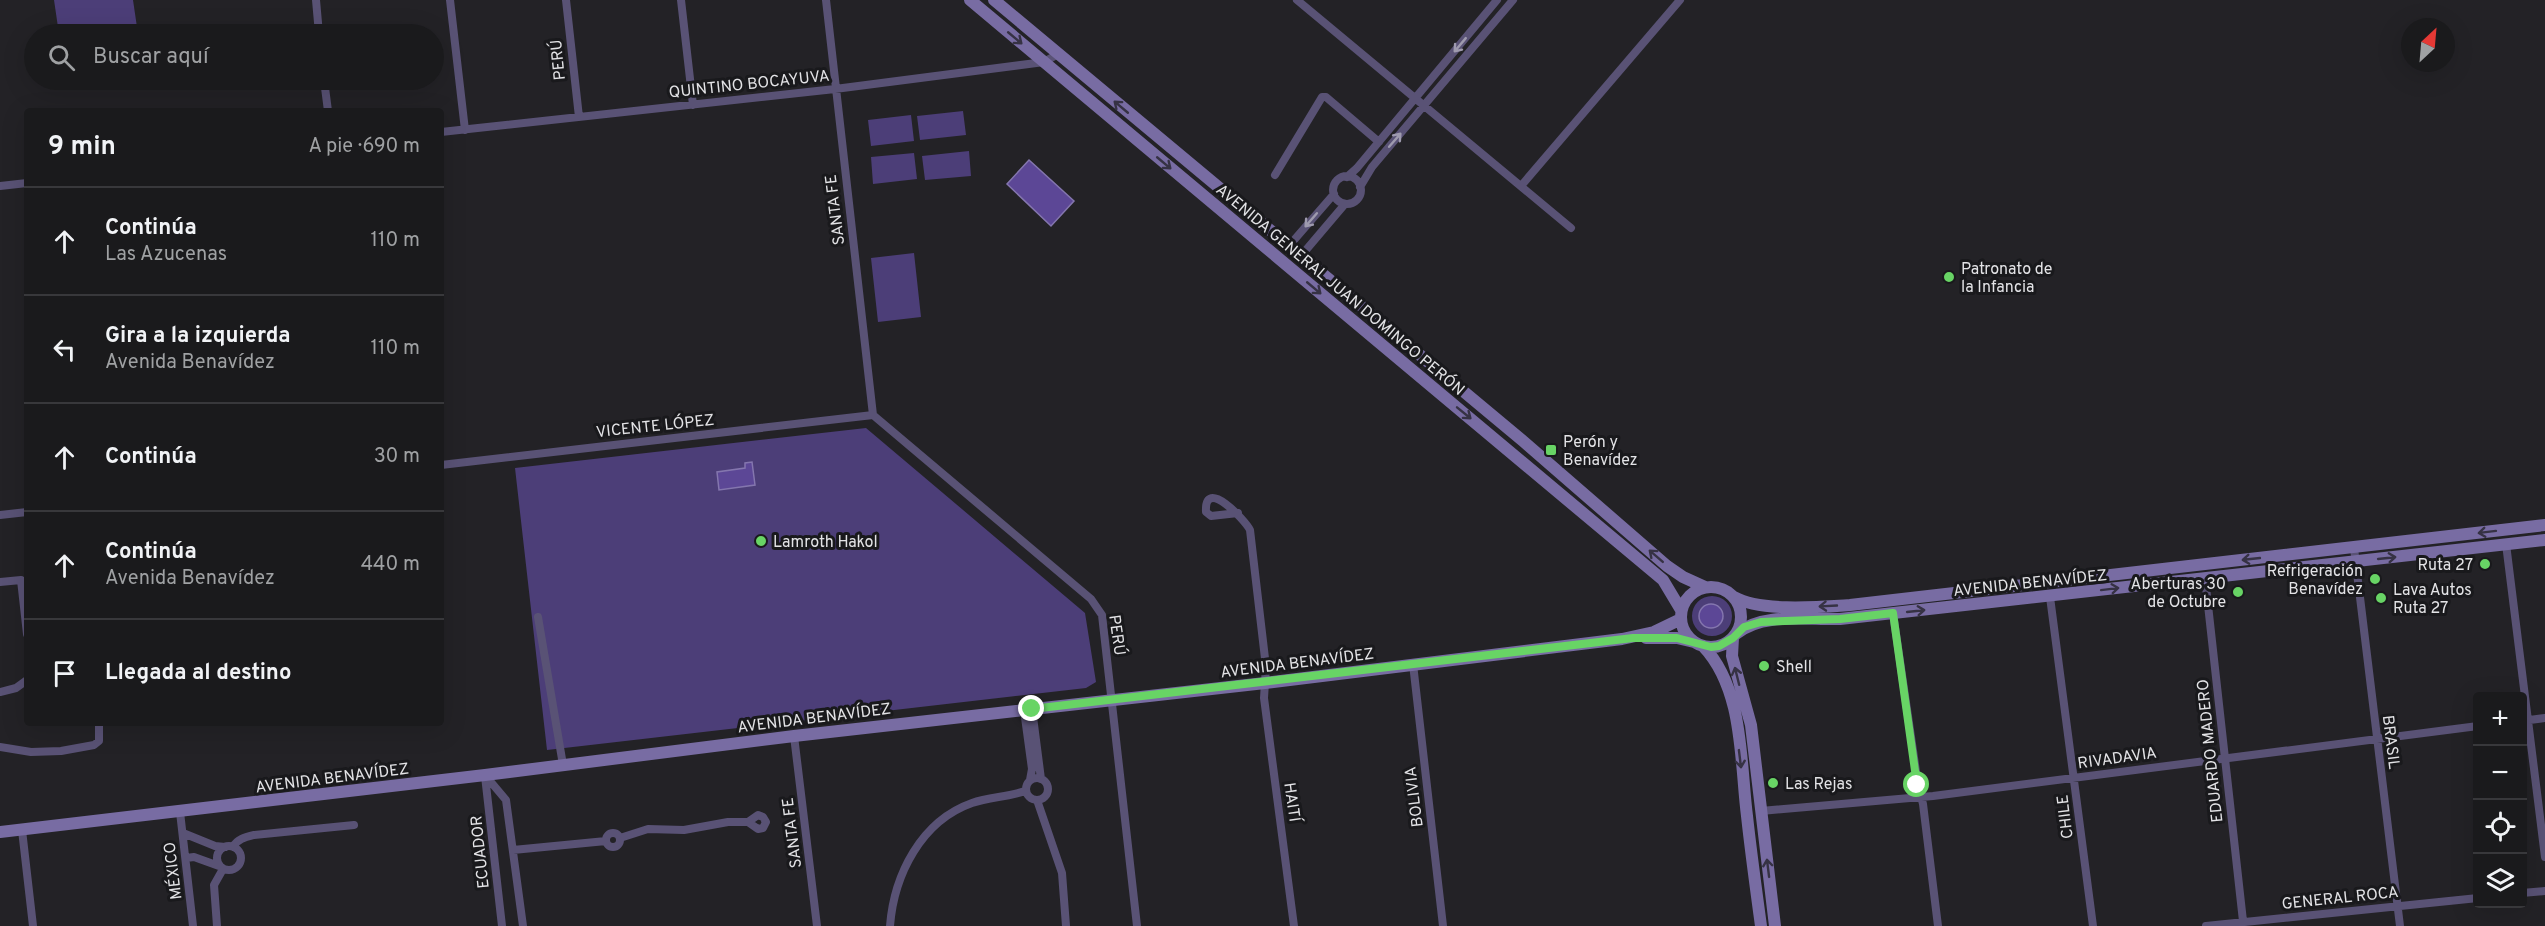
<!DOCTYPE html>
<html lang="es">
<meta charset="utf-8">
<style>
:root{--surface:#1a1a1c;--page:#232325;--text:#f1f3f6;--muted:#9fa1a3;--line:#38383b}
body{margin:0;font-family:Overpass,sans-serif;background:var(--page);color:var(--text)}
.controls{position:absolute;right:18px;bottom:18px;display:grid;overflow:hidden;border-radius:6px;box-shadow:0 6px 24px #0002}
.controls button{width:54px;height:54px;display:grid;place-items:center;padding:0;border:0;border-bottom:2px solid var(--line);background:var(--surface);color:var(--text);font:30px sans-serif}
.compass{position:absolute;left:2401px;top:18px;width:54px;height:54px;border-radius:50%;background:var(--surface);box-shadow:0 6px 24px #0002;rotate:26deg}
.stop{position:absolute;width:18px;height:18px;margin:-14px;border:4px solid #68d465;border-radius:50%;background:#fff}
.stop.end{background:#68d465;border-color:#fff;box-shadow:0 2px 6px #0008}
.list{margin:0;padding:0;list-style:none}
h2{display:flex;justify-content:space-between;align-items:center;height:78px;margin:0;padding:0 24px;font-size:26px}
h2 small{font-size:20px;font-weight:400;color:var(--muted)}
.list li{display:grid;grid-template-columns:39px 1fr auto;gap:18px;align-items:center;box-sizing:border-box;height:108px;padding:0 24px;border-top:2px solid var(--line)}
.list b{display:block;font-size:22px;white-space:nowrap}
.list p{margin:0;font-size:20px;white-space:nowrap;color:var(--muted)}
.list em{font-size:20px;font-style:normal;color:var(--muted)}
.icon{flex:none;width:33px;height:33px;fill:none;stroke:currentColor;stroke-width:2;stroke-linecap:round;stroke-linejoin:round}
.map{position:relative;flex:none;width:2545px;height:926px;overflow:hidden}
.search{position:absolute;background:var(--surface);box-shadow:0 6px 24px #0002;left:24px;top:24px;width:420px;height:66px;display:flex;align-items:center;gap:15px;box-sizing:border-box;padding:0 21px;border-radius:33px;color:var(--muted);font-size:22px}
.panel{position:absolute;background:var(--surface);box-shadow:0 6px 24px #0002;left:24px;top:108px;width:420px;height:618px;border-radius:6px}
.map>svg:first-child{display:block}
.green{fill:#4c3e78}
.water{fill:#5c4796;stroke:#8476ae;stroke-width:1.5}
.lines{fill:none;stroke-linecap:round;stroke-linejoin:round}
.street{stroke:#595275;stroke-width:8}
.secondary{stroke:#786ca3;stroke-width:12}
.oneway{stroke:#363244}
.oneway2{stroke:#9e9aae}
.route{stroke:#68d465;stroke-width:8}
.poi-dot{fill:#68d465;stroke:#19191c;stroke-width:2}
.labels{text-anchor:middle;stroke-width:6;stroke-linejoin:round;paint-order:stroke}
.street-label{font-size:16px;fill:#e3e3e6;stroke:#19191c}
.poi-label{font-size:16px;fill:#e3e3e6;stroke:#19191c;text-anchor:start}
</style>
<div class="map">
<svg width="2545" height="926" viewBox="0 0 2545 926">
<rect width="100%" height="100%" fill="#232226"/>
<path class="green" d="M54,0H133L138,34H59Z
M963,111L966,135L920,140L917,116Z
M911,115L914,141L871,146L868,120Z
M969,151L971,176L925,180L922,156Z
M914,153L917,179L873,184L871,157Z
M914,253L921,317L878,322L871,258Z
M866,428L1085,613L1096,682L1086,688L547,750L515,468Z
M1692 616a20 20 0 1 1 40 0a20 20 0 1 1-40 0Z"/>
<path class="water" d="M1029,160L1074,201L1051,226L1007,184Z
M752,462L755,485L719,490L717,472L745,468V463Z
M1699 616a12 12 0 1 1 24 0a12 12 0 1 1-24 0Z"/>
<g class="lines">
<path class="street" d="M316,0L319,34
M450,0L465,130
M566,0L579,117
M681,0L693,105
M826,0L873,415
M1297,0L1571,228
M324,80L328,111
M441,132L835,89L1044,62L1058,54
M1275,175L1322,97H1326L1379,142
M1333 190a14 14 0 1 1 28 0a14 14 0 1 1-28 0Z
M1347,177L1357,168L1497,0
M0,186L27,183
M1521,186L1680,0
M1360,187L1372,167L1513,0
M1288,247L1334,194
M1300,257L1345,204
M873,415L1091,599L1102,615L1137,926
M441,465L873,415
M1238,513L1211,516L1206,512C1204,476 1245,520 1250,530L1266,667L1264,698L1294,926
M0,515L27,512
M2506,544L2545,857
M2354,548L2400,926
M2205,578L2243,921
M0,582L21,580L27,634
M2050,597L2093,926
M1893,613L1918,785L1923,804L1938,926
M538,617L563,765
M1413,664L1443,926
M0,692L16,688L27,680
M1032,709L1041,779
M1024,710L1032,769L1030,780
M2522,721L2545,718
M794,736L817,926
M0,747L31,752L61,751L94,745L99,741V723
M485,775L506,800L523,926
M485,776L502,926
M1026 789a11 11 0 1 1 22 0a11 11 0 1 1-22 0Z
M1037,800L1062,873L1066,926
M1761,811L1933,796L2478,726
M180,812L193,926
M22,830L33,926
M606 840a7 7 0 1 1 14 0a7 7 0 1 1-14 0Z
M183,833L215,846L225,847
M620,838L648,829L684,830L728,822H748L758,815L763,817L766,822L763,828L758,829L748,822
M217 858a12 12 0 1 1 24 0a12 12 0 1 1-24 0Z
M233,847C237,839 246,837 254,835L354,825
M513,850L606,841
M186,858L194,857L219,866
M2522,893L2545,891
M217,926L214,885L223,869
M890,926C894,875 921,821 972,803C989,797 1008,797 1025,791
M2206,926L2478,898"/>
<path class="secondary" d="M970,0L1663,580L1681,610
M994,0L1523,441L1667,566L1683,577L1705,587
M1681 617a30 30 0 1 1 60 0a30 30 0 1 1-60 0Z
M1734,597C1761,612 1819,607 1850,605L2545,525
M1736,634C1762,612 1807,620 1840,619L2545,540
M1646,638H1677L1694,642
M1733,638L1732,656L1751,725L1775,926
M1703,646C1744,689 1740,761 1747,816C1751,853 1756,889 1761,926
M0,832L485,775L794,736L1265,683L1622,639L1654,632L1681,619"/>
</g>
<defs><path id="oneway-shaft" d="M-6 0H5M1.5-3L5.5 0L1.5 3" fill="none" stroke-width="1.6" stroke-linecap="round" stroke-linejoin="round" transform="scale(1.5)"/></defs>
<g class="oneway">
<use href="#oneway-shaft" transform="translate(1015 38) rotate(40)"/>
<use href="#oneway-shaft" transform="translate(1121 107) rotate(-140)"/>
<use href="#oneway-shaft" transform="translate(1164 163) rotate(40)"/>
<use href="#oneway-shaft" transform="translate(1314 288) rotate(40)"/>
<use href="#oneway-shaft" transform="translate(1464 413) rotate(39)"/>
<use href="#oneway-shaft" transform="translate(2487 532) rotate(173)"/>
<use href="#oneway-shaft" transform="translate(1656 556) rotate(-139)"/>
<use href="#oneway-shaft" transform="translate(2387 558) rotate(-6)"/>
<use href="#oneway-shaft" transform="translate(2251 559) rotate(174)"/>
<use href="#oneway-shaft" transform="translate(2110 589) rotate(-7)"/>
<use href="#oneway-shaft" transform="translate(1828 606) rotate(177)"/>
<use href="#oneway-shaft" transform="translate(1916 611) rotate(-6)"/>
<use href="#oneway-shaft" transform="translate(1737 676) rotate(-104)"/>
<use href="#oneway-shaft" transform="translate(1740 759) rotate(83)"/>
<use href="#oneway-shaft" transform="translate(1768 868) rotate(-97)"/>
</g>
<g class="oneway2">
<use href="#oneway-shaft" transform="translate(1460 45) rotate(130)"/>
<use href="#oneway-shaft" transform="translate(1395 140) rotate(-49)"/>
<use href="#oneway-shaft" transform="translate(1311 220) rotate(131)"/>
</g>
<g class="lines">
<path class="route" d="M1032,709L1633,638H1677L1711,647L1719,646L1733,638L1744,627L1761,622L1840,619L1893,613L1917,785"/>
</g>
<g class="poi-dot">
<circle cx="1949" cy="277" r="6"/>
<rect x="1545" y="444" width="12" height="12" rx="3"/>
<circle cx="761" cy="541" r="6"/>
<circle cx="2485" cy="564" r="6"/>
<circle cx="2375" cy="579" r="6"/>
<circle cx="2238" cy="592" r="6"/>
<circle cx="2381" cy="598" r="6"/>
<circle cx="1764" cy="666" r="6"/>
<circle cx="1773" cy="783" r="6"/>
</g>
<g class="labels">
<g class="street-label">
<text transform="translate(557 60) rotate(-96)" y="6">PERÚ</text>
<text transform="translate(749 83) rotate(-6)" y="6">QUINTINO BOCAYUVA</text>
<text transform="translate(834 210) rotate(-97)" y="6">SANTA FE</text>
<text transform="translate(1341 289) rotate(40)" y="6">AVENIDA GENERAL JUAN DOMINGO PERÓN</text>
<text transform="translate(655 425) rotate(-6)" y="6">VICENTE LÓPEZ</text>
<text transform="translate(2030 582) rotate(-6)" y="6">AVENIDA BENAVÍDEZ</text>
<text transform="translate(1118 635) rotate(82)" y="6">PERÚ</text>
<text transform="translate(1297 662) rotate(-7)" y="6">AVENIDA BENAVÍDEZ</text>
<text transform="translate(814 717) rotate(-7)" y="6">AVENIDA BENAVÍDEZ</text>
<text transform="translate(2392 742) rotate(83)" y="6">BRASIL</text>
<text transform="translate(2209 751) rotate(-96)" y="6">EDUARDO MADERO</text>
<text transform="translate(2117 757) rotate(-8)" y="6">RIVADAVIA</text>
<text transform="translate(332 777) rotate(-7)" y="6">AVENIDA BENAVÍDEZ</text>
<text transform="translate(1413 797) rotate(-97)" y="6">BOLIVIA</text>
<text transform="translate(1293 802) rotate(82)" y="6">HAITÍ</text>
<text transform="translate(2064 817) rotate(-97)" y="6">CHILE</text>
<text transform="translate(791 833) rotate(-97)" y="6">SANTA FE</text>
<text transform="translate(479 852) rotate(-96)" y="6">ECUADOR</text>
<text transform="translate(172 871) rotate(-97)" y="6">MÉXICO</text>
<text transform="translate(2340 897) rotate(-6)" y="6">GENERAL ROCA</text>
</g>
<g class="poi-label">
<text x="1961" y="274">Patronato de<tspan x="1961" dy="18">la Infancia</tspan></text>
<text x="1563" y="447">Perón y<tspan x="1563" dy="18">Benavídez</tspan></text>
<text x="773" y="547">Lamroth Hakol</text>
<text x="2473" y="570" text-anchor="end">Ruta 27</text>
<text x="2363" y="576" text-anchor="end">Refrigeración<tspan x="2363" dy="18">Benavídez</tspan></text>
<text x="2226" y="589" text-anchor="end">Aberturas 30<tspan x="2226" dy="18">de Octubre</tspan></text>
<text x="2393" y="595">Lava Autos<tspan x="2393" dy="18">Ruta 27</tspan></text>
<text x="1776" y="672">Shell</text>
<text x="1785" y="789">Las Rejas</text>
</g>
</g>
</svg>
<div class="controls">
<button>+</button>
<button>−</button>
<button><svg class="icon" aria-label="locate" viewBox="0 0 24 24"><circle cx="12" cy="12" r="6"/><path d="M12 2v4M12 18v4M2 12h4M18 12h4"/></svg></button>
<button><svg class="icon" aria-label="layers" viewBox="0 0 24 24"><path d="M12 4l9 5-9 5-9-5zM3 14l9 5 9-5"/></svg></button>
</div>
<svg class="compass" viewBox="-18 -18 36 36"><path d="M0-13l5 13h-10z" fill="#e53935"/><path d="M0 13l5-13h-10z" fill="#9fa1a3"/></svg>
<div class="stop" style="left:1917px;top:785px"></div>
<div class="stop end" style="left:1032px;top:709px"></div>
<div class="search"><svg class="icon" aria-label="search" viewBox="0 0 24 24"><circle cx="10" cy="10" r="6"/><path d="M15 15l6 6"/></svg>Buscar aquí</div>
<section class="panel">
<h2>9 min<small>A pie · 690 m</small></h2>
<ul class="list">
<li><svg class="icon" aria-label="ahead" viewBox="0 0 24 24"><path d="M12 20V5M6 11l6-6 6 6"/></svg><div><b>Continúa</b><p>Las Azucenas</p></div><em>110 m</em></li>
<li><svg class="icon" aria-label="left" viewBox="0 0 24 24"><path d="M17 20v-9H6M10 6l-5 5 5 5"/></svg><div><b>Gira a la izquierda</b><p>Avenida Benavídez</p></div><em>110 m</em></li>
<li><svg class="icon" aria-label="ahead" viewBox="0 0 24 24"><path d="M12 20V5M6 11l6-6 6 6"/></svg><div><b>Continúa</b></div><em>30 m</em></li>
<li><svg class="icon" aria-label="ahead" viewBox="0 0 24 24"><path d="M12 20V5M6 11l6-6 6 6"/></svg><div><b>Continúa</b><p>Avenida Benavídez</p></div><em>440 m</em></li>
<li><svg class="icon" aria-label="arrive" viewBox="0 0 24 24"><path d="M6 21V4h12l-3 4 3 4H6"/></svg><div><b>Llegada al destino</b></div></li>
</ul>
</section>
</div>
